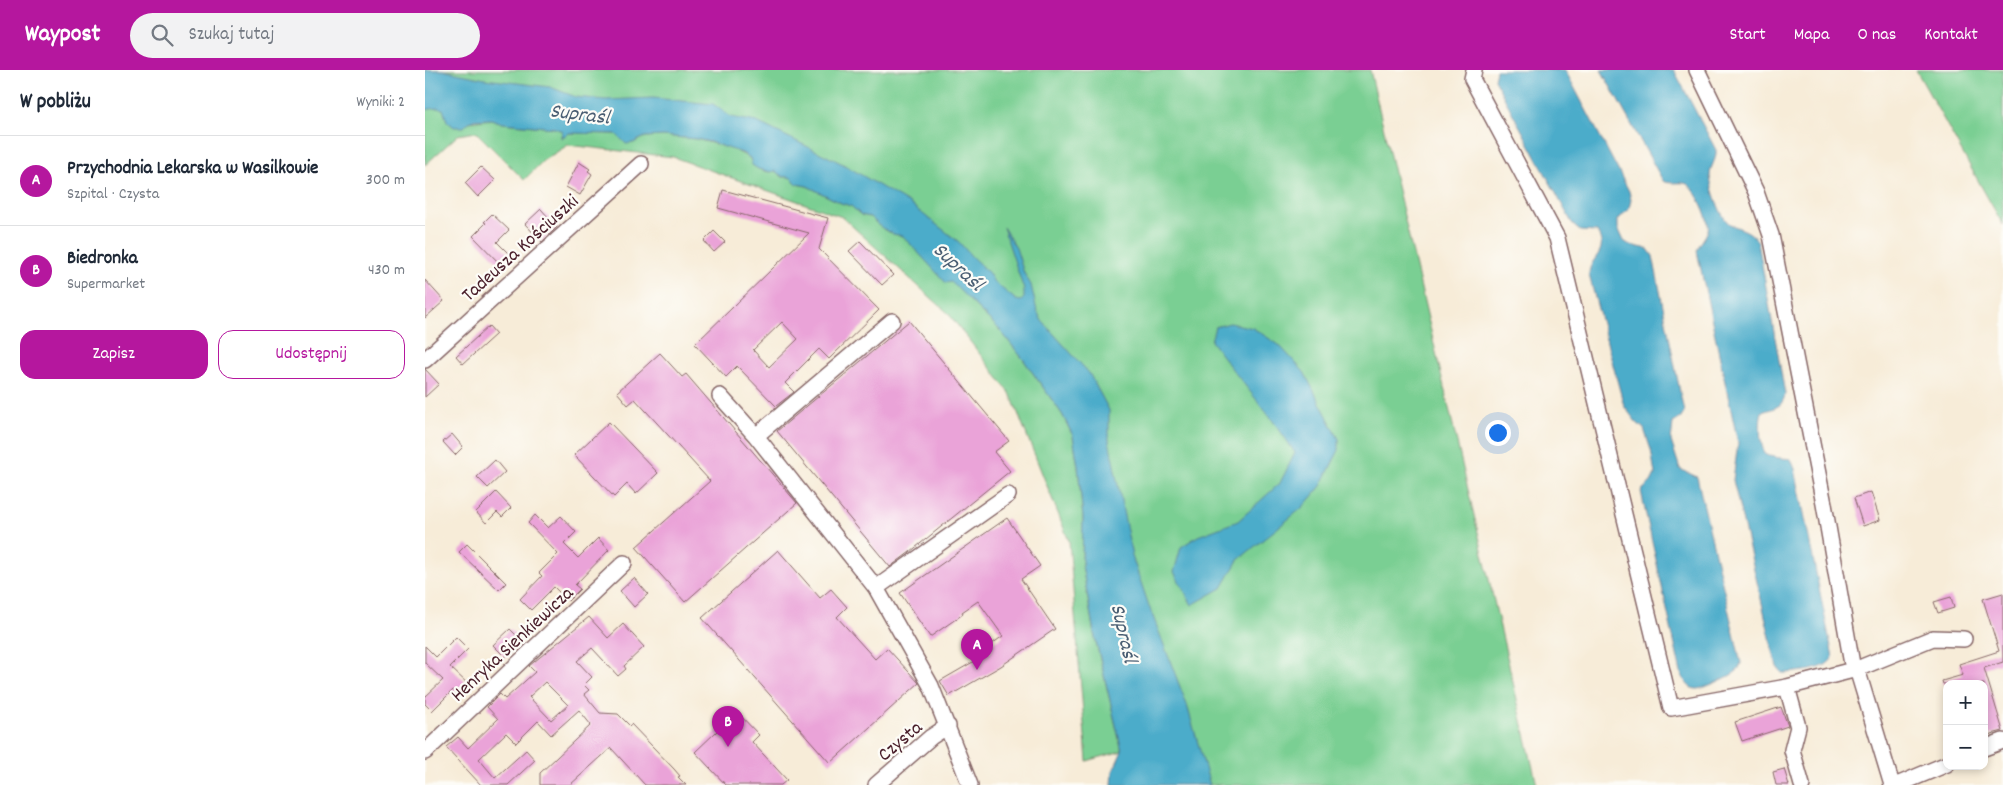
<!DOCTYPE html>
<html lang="pl">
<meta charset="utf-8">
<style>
:root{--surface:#fff;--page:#f2f2f3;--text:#1f2937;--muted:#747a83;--line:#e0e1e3;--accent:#b5179e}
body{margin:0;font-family:Dekko,sans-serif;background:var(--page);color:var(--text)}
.controls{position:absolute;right:15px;bottom:15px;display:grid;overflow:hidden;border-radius:10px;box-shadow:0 2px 8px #0003}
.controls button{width:45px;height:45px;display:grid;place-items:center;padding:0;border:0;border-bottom:1px solid var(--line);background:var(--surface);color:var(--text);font:25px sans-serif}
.you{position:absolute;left:1072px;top:362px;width:18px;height:18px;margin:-12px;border:4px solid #fff;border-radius:50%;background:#1a73e8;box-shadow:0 0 0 8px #1a73e833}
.badge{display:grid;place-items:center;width:32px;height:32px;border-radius:50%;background:var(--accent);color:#fff;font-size:16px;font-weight:700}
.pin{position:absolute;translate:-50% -41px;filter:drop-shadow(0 1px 2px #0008)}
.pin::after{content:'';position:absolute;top:26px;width:18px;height:15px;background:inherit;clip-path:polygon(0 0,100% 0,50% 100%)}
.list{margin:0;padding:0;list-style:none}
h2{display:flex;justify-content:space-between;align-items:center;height:65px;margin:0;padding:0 20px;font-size:21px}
h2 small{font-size:16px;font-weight:400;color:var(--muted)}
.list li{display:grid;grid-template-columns:32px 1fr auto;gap:15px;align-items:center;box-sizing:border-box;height:90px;padding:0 20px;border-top:1px solid var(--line)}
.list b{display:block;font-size:19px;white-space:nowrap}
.list p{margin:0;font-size:16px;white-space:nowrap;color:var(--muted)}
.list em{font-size:16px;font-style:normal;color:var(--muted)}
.actions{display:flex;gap:10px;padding:15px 20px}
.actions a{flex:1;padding:11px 0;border:1px solid var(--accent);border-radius:15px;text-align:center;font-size:18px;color:var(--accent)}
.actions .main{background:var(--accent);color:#fff}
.icon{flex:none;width:28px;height:28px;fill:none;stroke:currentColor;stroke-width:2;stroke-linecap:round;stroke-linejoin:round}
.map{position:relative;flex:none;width:1578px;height:715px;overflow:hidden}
header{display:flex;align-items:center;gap:30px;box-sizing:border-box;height:70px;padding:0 25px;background:var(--accent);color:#fff}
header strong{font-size:24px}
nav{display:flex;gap:28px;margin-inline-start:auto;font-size:18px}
.search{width:350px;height:45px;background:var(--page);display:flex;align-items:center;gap:12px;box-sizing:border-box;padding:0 18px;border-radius:28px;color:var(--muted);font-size:19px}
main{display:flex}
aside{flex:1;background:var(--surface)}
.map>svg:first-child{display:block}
.green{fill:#7acf93;stroke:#62775f}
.water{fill:#4bacca;stroke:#4a667a}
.building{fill:#eaa3d8;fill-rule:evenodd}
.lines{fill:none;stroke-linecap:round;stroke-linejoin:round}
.minor-casing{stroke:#876768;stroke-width:18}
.minor{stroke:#fff;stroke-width:15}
.labels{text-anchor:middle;stroke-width:4.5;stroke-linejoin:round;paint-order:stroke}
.street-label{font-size:20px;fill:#4a1f2b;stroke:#fdfcf7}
.water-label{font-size:21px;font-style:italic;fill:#4a5e73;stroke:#fdfcf7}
</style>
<header>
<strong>Waypost</strong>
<div class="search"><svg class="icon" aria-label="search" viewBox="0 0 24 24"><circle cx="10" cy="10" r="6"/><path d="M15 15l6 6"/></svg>Szukaj tutaj</div>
<nav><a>Start</a><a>Mapa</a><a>O nas</a><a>Kontakt</a></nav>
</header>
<main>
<aside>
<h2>W pobliżu<small>Wyniki: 2</small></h2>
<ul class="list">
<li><span class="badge">A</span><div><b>Przychodnia Lekarska w Wasilkowie</b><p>Szpital · Czysta</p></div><em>300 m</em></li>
<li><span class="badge">B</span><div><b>Biedronka</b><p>Supermarket</p></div><em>430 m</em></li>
</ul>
<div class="actions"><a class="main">Zapisz</a><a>Udostępnij</a></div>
</aside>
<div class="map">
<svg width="1578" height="715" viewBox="0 0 1578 715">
<rect width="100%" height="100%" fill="#fdfcf7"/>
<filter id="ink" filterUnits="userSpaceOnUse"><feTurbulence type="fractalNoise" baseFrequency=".02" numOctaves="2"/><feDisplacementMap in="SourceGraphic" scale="10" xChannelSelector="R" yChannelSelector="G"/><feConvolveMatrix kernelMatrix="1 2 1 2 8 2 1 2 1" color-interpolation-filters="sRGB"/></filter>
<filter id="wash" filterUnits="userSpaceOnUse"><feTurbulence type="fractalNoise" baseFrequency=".0096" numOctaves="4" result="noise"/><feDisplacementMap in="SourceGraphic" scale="20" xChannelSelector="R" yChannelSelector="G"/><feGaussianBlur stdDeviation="1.12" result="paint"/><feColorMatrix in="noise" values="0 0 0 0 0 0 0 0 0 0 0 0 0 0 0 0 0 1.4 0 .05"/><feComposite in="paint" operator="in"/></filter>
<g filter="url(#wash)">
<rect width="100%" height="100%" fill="#f7ecd8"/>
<path class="green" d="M0,0H945L1112,715H770L698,481L671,336L505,169L327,69L19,42L22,51L44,52L66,49L78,53L130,58L137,61L136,67L144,63L191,64L196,69L208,73L220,67L238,66L271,69L305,78L325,88C328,98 340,104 350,101L358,107C364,106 369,108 371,114L382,116L416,133L426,136L436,145L445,147L457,158L468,164L478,166L521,212H526L574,259L598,289L637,344L648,366L653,396L658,448L657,495L669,564L697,681L662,691L644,471L585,323L523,243L417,147L248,87L143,75L119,90L99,110L51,62L33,65L0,95Z
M1491,0H1578V155Z"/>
<path class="water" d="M0,0H17L60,9L125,17L151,27L181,30L228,28L288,34L306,47L332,52L418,94L485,134L534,172L547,187L563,202L569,212L591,230L596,231L599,228V220L578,157L591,178L599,203L606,215L612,241L617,251L664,303L684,340V370L707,486L724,536L762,635L785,715H687L688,701L697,681L669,563L657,495L658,448L653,396L648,366L637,344L598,289L574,259L526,212L521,213L478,166L468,164L457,158L445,147L436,145L426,136L416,133L382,116L371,114C369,108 364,106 358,107L350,101L345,102L333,99L327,95L325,88L317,83L285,72L271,69L238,66L220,67L208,73L201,74L191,64L144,63L136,68L137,61L130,58L78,53L66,49L49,50L44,52L39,57H29L22,51L18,39L12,38L0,40Z
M1071,0H1140L1204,121L1206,130L1204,138L1193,150V158L1199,171L1205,175L1223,179L1228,186L1259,342L1256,348L1248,353L1246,371L1255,399L1272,407L1316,593C1315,596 1314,598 1313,600C1309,605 1278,619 1272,619C1263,619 1259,610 1256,603L1220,440L1216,421L1226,412L1230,404L1226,380L1219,359L1211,352L1199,336L1164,205C1164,186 1185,184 1172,162L1155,161L1148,155L1069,9Z
M1176,0H1249L1291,80C1292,90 1285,96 1285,105C1285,116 1296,149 1305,154C1317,160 1326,160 1333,172L1360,324C1358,338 1348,338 1337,342C1334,350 1334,379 1342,385C1348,388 1359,388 1366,389L1370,399L1408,587C1401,601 1377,601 1362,603H1357L1352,597L1308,410L1313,373L1272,181C1274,173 1281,167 1283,160C1286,151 1270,117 1262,114C1255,111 1247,115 1238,111Z
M805,253L828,258L854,275L879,302L914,369V380L896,416L877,438L813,490L797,518L767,535L749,502L756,477L773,466L813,451L855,413L870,383C845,343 813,309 786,271L790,257Z"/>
<g id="blocks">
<path class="building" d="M154,92L165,99L163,101L167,104L155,125L141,117Z
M56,97L70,110L53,127L40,113Z
M298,120L403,148L394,179L454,240L404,289L394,279L360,313L369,322L351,336L312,296L301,307L270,274L384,163L293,138ZM357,252L373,269L344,297L328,280Z
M116,139L132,157L117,172L100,154Z
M67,144L84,160L72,172L87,187L77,196L48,166L61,153L59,152Z
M289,161L300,172L289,182L279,171Z
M435,171L468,205L457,215L424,181Z
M0,210L19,231L0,248Z
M484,251L584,371L569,382L585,401L485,482L465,497L352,361Z
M64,256L71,264L38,294L31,286Z
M235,283L257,307L261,304L372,433L260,532L211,477L285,411L210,329L203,335L192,322Z
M0,299L14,314L0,327Z
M184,352L233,403L211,424L202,414L189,427L149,385Z
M27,364L38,377L30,385L18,372Z
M70,390L80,402L63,418L52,407Z
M71,422L86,438L77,447L72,442L61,453L51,442Z
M1446,422L1455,450L1438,456L1429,428Z
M110,445L123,458L136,446L151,462L139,474L153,488L173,468L184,480L150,515L155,519L143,531L129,517L106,540L95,529L117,506L114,503L133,484L103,453Z
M582,448L615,496L596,509L630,559L576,596L524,626L515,611L567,581L564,576L578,566L553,531L537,542L538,544L505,567L475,523Z
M42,474L81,513L74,520L34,482Z
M353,480L395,528L406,519L422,537L412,547L450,589L462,578L494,613L405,693L277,548Z
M209,508L223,524L209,537L195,521Z
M1578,523V592L1559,598L1578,661L1559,666V614H1518L1517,611L1538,605L1534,594L1574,581L1558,529Z
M1526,527L1529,538L1513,543L1509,532Z
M164,547L183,568L198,554L219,577L199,596L201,599L193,606L167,578L152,591L167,607L159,615L164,620L159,624L175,643L193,644L205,656L206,654L249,699L255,706L253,707L261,715H220L186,678L145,715H115V703L166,655L154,640L126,665L113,651L91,673L81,663L54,689L70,708L101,680L110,690L83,715H56L21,677L33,667L43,678L73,649L62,637L75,624L80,629L110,602L104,596ZM120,612L143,635L126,650L104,627Z
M85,559L97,571L80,587L68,575Z
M31,567L43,579L25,597L45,616L35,627L28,620L7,641L0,634V627L18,610L0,593V576L11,587Z
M1356,637L1363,656L1317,671L1310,652Z
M312,642L334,665L327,672L362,710L356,715H301L270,682Z
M1359,699L1364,715H1351L1348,702Z"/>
</g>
</g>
<g filter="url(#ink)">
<use href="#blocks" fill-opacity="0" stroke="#876768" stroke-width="1"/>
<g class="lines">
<defs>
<path id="minor" d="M1049,0L1047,9L1132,168L1246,638L1362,617
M1272,0L1331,122L1346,165L1399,434L1428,600
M0,290L216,94
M295,326L331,366L451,518L506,616L545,715
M331,366L467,251
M451,518L583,425
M1559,678L1578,671
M0,682L199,493
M451,715L506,667L523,656
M1377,715L1367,680L1373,657L1362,617L1432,599
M1467,715L1432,599L1508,568L1539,569
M1472,715L1522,694"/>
</defs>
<use href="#minor" class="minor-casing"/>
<use href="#minor" class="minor"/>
</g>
</g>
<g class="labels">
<g class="street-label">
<text transform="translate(94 177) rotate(-42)" y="7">Tadeusza Kościuszki</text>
<text transform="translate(86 573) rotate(-43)" y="7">Henryka Sienkiewicza</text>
<text transform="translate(474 670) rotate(-40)" y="7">Czysta</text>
</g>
<g class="water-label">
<text transform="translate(155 43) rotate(7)" y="7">Supraśl</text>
<text transform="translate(534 196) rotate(43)" y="7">Supraśl</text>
<text transform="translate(700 563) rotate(77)" y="7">Supraśl</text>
</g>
</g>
</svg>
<div class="controls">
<button>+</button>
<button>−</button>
</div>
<div class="you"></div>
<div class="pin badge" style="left:552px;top:600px">A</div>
<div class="pin badge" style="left:303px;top:677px">B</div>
</div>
</main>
